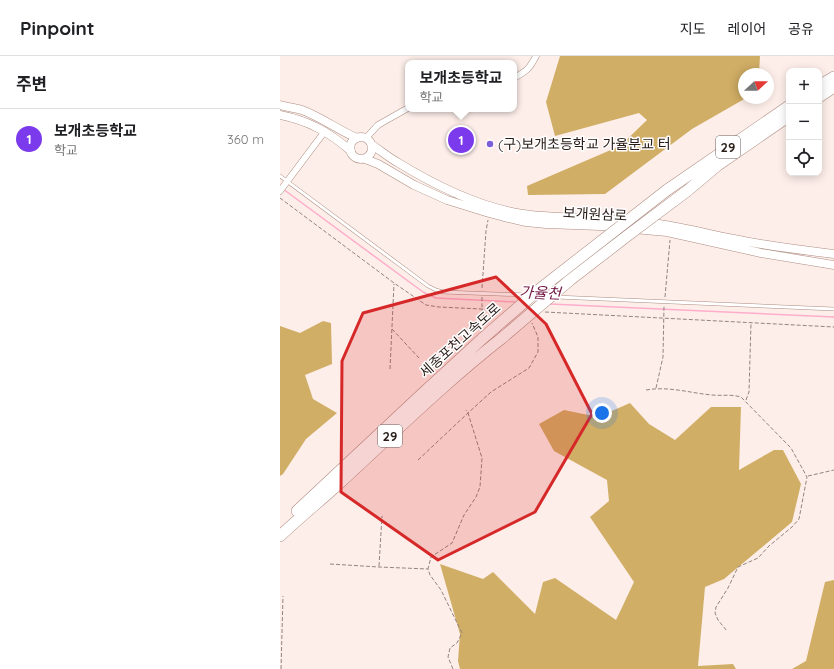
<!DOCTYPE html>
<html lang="ko">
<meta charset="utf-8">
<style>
:root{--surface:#fff;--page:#f6f6f6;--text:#202124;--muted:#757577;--line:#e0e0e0;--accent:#7c3aed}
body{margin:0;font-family:Quicksand,"Noto Sans KR",sans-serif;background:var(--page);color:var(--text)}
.controls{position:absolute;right:12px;top:12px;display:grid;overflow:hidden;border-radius:8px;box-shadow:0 2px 10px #0003}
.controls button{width:36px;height:36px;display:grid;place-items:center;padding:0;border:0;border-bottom:1px solid var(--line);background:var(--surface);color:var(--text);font:20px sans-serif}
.compass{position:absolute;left:458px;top:12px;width:36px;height:36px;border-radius:50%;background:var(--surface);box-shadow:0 2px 10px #0003;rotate:69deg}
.you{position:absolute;left:322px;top:357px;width:14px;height:14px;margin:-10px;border:3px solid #fff;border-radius:50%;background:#1a73e8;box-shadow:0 0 0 6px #1a73e833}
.badge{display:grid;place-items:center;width:26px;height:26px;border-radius:50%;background:var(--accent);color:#fff;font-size:13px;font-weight:700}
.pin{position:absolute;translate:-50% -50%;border:2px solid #fff;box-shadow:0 1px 4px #0006}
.popup{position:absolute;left:125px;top:4px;width:112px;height:52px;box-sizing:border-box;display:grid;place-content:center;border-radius:8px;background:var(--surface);filter:drop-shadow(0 1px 3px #0005);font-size:13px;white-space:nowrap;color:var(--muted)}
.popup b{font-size:15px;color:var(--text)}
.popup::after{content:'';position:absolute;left:50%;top:100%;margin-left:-8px;border:8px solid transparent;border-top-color:var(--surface)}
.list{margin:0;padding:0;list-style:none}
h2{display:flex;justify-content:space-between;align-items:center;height:52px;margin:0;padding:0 16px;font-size:17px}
h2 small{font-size:13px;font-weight:400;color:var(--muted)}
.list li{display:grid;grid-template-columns:26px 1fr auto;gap:12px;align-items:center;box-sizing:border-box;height:60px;padding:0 16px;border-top:1px solid var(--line)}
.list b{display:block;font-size:15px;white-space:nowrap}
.list p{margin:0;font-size:13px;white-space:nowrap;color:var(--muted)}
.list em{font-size:13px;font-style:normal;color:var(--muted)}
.icon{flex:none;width:22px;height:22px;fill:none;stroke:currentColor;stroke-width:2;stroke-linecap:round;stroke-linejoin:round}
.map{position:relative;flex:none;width:554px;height:613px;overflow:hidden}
header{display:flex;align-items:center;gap:24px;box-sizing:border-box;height:56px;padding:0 20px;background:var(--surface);border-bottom:1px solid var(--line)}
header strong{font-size:19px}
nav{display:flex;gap:22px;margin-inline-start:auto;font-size:14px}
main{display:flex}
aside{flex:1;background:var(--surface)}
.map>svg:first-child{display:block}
.forest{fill:#d1ae65}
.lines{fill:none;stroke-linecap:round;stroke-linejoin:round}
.stream{stroke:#feadca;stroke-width:1.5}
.service-casing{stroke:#ad8c80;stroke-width:4}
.minor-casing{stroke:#ad8c80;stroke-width:7}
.secondary-casing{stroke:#ad8c80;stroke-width:9}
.motorway-casing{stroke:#ad8c80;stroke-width:12}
.path{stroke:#92847f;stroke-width:1;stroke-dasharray:4 2;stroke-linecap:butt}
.service{stroke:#fff;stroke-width:3}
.minor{stroke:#fff;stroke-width:6}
.secondary{stroke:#fff;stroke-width:8}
.motorway{stroke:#fff;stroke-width:11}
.motorway-bridge-casing{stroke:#ad8c80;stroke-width:12;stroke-linecap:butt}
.motorway-bridge{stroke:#fff;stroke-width:11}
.marked{fill:#d62828;fill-opacity:0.2;stroke:#d62828;stroke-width:3;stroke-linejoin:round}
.poi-dot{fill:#7b5ed9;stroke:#fff;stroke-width:1.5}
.labels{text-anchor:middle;stroke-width:3;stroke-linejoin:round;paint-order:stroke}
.shield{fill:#fff;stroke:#6a615d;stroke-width:1}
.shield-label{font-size:13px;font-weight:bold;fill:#2a1d18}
.poi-label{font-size:14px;fill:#2a1d18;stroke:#fff;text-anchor:start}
.street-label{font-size:14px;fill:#2a1d18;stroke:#fff}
.water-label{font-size:15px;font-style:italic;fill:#721743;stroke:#fff}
</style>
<header>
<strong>Pinpoint</strong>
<nav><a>지도</a><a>레이어</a><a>공유</a></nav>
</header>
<main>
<aside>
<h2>주변<small></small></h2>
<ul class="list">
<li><span class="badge">1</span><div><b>보개초등학교</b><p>학교</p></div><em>360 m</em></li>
</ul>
</aside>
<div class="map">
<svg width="554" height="613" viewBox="0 0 554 613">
<rect width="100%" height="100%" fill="#fdeee9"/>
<path class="forest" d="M280,0H480L479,18H464V42H466L412,73L325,138L248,139L247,130L340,90L367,64L359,57L275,80L266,46Z
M43,265L51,267L52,308L25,319L33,343L57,357L26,383L3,418L0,420V270L20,277Z
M350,347L369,368L395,384L431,351H461L459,414L494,394H503L521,428L512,466L444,523L425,531L418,610L453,608L456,613H180L178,605L180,578L160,508L203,523L213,516L255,558L263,526L275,522L336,564L354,526L310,461L329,445L327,424L274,395L259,368L284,354L318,361Z
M554,524V613H512L526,605L545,526Z"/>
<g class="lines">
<path class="stream" d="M3,133L143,236L156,242L236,246
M270,248L554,261"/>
<defs>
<path id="service" d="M0,120L148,230L156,234L163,236L247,239
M276,241L554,253"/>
<path id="minor" d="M234,22C247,15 250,12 256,0
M86,82L98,69L128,52
M0,135L45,75"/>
<path id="secondary" d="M0,49C7,51 15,52 22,54C41,61 58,74 77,82
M0,59C29,65 49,76 71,95
M70 92a11 11 0 1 1 22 0a11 11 0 1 1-22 0Z
M92,89C100,94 108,101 117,106C156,130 198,151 243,158C270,162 296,161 323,163C332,163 341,164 350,165
M85,103L98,108L134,129L167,144L209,157L224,161L246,166L266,168L320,170L387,176L481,197L554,209
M364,166C395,169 423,177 454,183C487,190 520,194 554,198"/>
<path id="motorway" d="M539,30L554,21
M539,41L554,31
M387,134L509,50
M407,135L438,109L509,60
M17,455L142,338L203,282
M0,480C17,464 35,449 52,434C108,383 162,329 222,282"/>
</defs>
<use href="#service" class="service-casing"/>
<use href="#minor" class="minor-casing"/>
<use href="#secondary" class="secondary-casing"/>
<use href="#motorway" class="motorway-casing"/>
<path class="path" d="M0,142L114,227L146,249L159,251L222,254
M202,232L206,175L208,164
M202,241C202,251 201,259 208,266
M385,241L390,184
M265,256L554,271
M112,273L139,302
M110,313L114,228
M376,332L383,301L384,250
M366,334C389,330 410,337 432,339C442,340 451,338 461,341L511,392L527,421L519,463L512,471L489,490L478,502L458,511L448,532L436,551L435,557L438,564L447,575
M466,344L469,336L471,267
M138,404L188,357L211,336L249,312L258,296V281L252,267
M528,420L554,414
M50,508L99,511L148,513
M99,510L102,460
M1,613L3,540
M173,613L168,601L170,592L177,587L182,577L161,534L150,519L148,513L151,501L172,487L184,459L196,441L200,431L202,402L188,357L186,354"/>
<use href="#service" class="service"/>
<use href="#minor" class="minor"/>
<use href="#secondary" class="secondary"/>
<use href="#motorway" class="motorway"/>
<defs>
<path id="motorway-bridge" d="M203,282L256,236L387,134
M222,282L290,224L347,180L407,135"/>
</defs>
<use href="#motorway-bridge" class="motorway-bridge-casing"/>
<use href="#motorway-bridge" class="motorway-bridge"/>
</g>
<path class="marked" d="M216,221L266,268L312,358L255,456L158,504L61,436L62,305L83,257Z"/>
<circle class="poi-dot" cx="210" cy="88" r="4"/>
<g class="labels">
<g class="shield">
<rect x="436" y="80" width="24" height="22" rx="3"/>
<rect x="98" y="369" width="24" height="22" rx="3"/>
</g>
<g class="shield-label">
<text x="448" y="96">29</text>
<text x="110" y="385">29</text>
</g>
<g class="poi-label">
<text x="218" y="93">(구)보개초등학교 가율분교 터</text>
</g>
<g class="street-label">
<text transform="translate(315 158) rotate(3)" y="5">보개원삼로</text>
<text transform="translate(180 284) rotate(-42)" y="5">세종포천고속도로</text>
</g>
<g class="water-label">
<text transform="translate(260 237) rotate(3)" y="5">가율천</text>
</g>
</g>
</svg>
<div class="controls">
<button>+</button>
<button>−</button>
<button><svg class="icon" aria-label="locate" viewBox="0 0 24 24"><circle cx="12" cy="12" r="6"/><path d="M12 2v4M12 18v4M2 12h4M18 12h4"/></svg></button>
</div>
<svg class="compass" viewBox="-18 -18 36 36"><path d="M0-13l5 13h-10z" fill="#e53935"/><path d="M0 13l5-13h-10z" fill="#757577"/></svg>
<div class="you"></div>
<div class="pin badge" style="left:181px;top:84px">1</div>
<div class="popup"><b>보개초등학교</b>학교</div>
</div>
</main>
